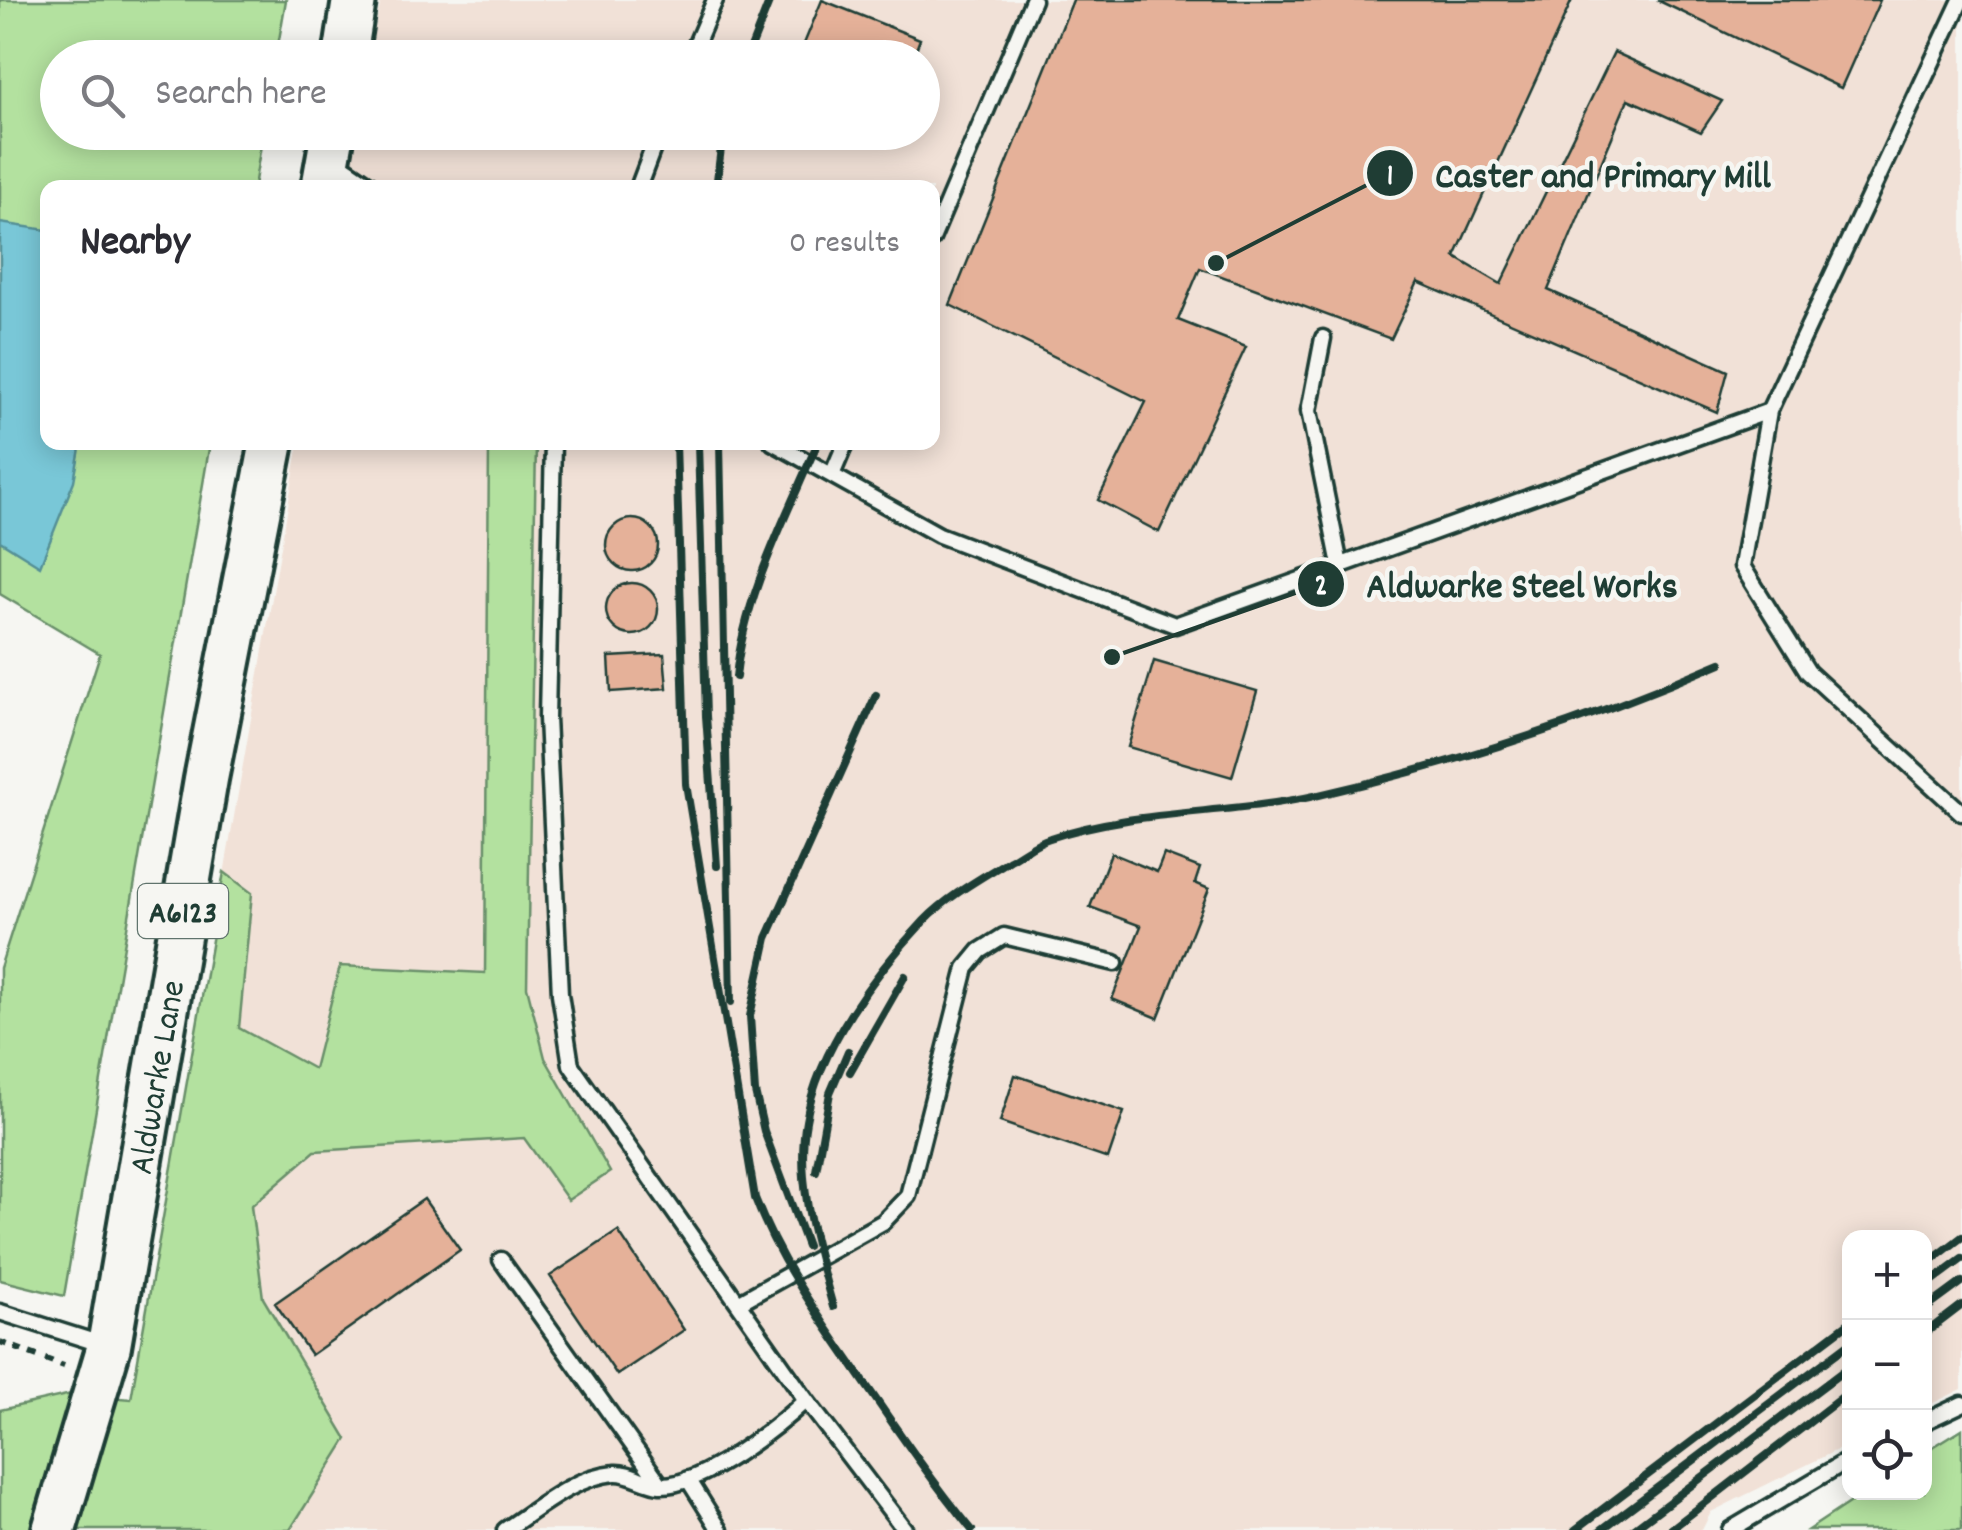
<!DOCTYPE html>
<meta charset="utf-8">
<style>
:root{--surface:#fff;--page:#f7f7f7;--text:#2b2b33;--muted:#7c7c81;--line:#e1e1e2}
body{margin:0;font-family:Dekko,sans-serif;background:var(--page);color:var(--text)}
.controls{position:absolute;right:30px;bottom:30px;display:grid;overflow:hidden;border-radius:20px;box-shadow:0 5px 25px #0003}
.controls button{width:90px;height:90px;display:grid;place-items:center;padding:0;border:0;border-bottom:2px solid var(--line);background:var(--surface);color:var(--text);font:50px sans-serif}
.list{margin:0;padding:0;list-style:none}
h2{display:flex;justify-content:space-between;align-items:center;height:130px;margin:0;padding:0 40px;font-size:42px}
h2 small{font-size:32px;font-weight:400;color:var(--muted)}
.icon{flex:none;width:55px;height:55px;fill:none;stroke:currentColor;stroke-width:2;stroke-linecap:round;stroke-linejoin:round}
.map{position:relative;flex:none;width:1962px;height:1530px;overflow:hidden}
.search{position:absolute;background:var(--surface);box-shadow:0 5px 25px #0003;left:40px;top:40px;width:900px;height:110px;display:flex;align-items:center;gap:25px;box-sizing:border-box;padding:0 35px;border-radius:55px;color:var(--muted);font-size:38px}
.panel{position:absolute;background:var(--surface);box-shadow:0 5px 25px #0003;left:40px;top:180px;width:900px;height:270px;border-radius:20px}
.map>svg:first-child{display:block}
.built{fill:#f1e1d7}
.green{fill:#b3e19f;stroke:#698f6a;stroke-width:2.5}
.water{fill:#79c7d7;stroke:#559096;stroke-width:2.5}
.building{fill:#e5b199;stroke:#1f3d34;stroke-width:2.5}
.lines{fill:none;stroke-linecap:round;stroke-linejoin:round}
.lane-casing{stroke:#1f3d34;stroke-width:21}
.primary-casing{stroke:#1f3d34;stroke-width:50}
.path{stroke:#1f3d34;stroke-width:6;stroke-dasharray:8 8;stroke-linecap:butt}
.lane{stroke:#f6f6f2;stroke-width:14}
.primary{stroke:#f6f6f2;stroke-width:42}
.rail{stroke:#1f3d34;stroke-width:8}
.labels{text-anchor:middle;stroke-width:9;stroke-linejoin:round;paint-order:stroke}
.shield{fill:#f6f6f2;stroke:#60746d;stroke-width:2.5}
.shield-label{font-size:32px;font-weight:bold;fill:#1f3d34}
.street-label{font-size:35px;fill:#1f3d34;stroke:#f6f6f2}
.leader{fill:none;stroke:#1f3d34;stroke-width:4}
.callout-dot{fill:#1f3d34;stroke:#f6f6f2;stroke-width:4}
.mark-label{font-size:30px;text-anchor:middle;font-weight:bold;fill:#fff}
.callout-label{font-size:38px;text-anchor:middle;font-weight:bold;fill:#1f3d34;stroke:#f6f6f2;stroke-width:9;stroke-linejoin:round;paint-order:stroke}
</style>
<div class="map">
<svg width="1962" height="1530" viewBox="0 0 1962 1530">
<rect width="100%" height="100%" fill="#f6f6f2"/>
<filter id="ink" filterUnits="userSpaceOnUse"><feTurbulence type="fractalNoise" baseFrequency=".01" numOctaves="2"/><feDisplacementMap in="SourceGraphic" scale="20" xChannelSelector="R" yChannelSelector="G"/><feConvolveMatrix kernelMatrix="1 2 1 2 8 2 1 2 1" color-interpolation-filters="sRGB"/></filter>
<g filter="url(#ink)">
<path class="built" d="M381,0H1962V1389L1925,1407L1924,1238H1850L1849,1444L1711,1512L1702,1530H219L161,1236L299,443L932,442V188L343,187L353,133L922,132V58L369,57Z"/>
<path class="green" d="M0,0H286L276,57L58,58V132L263,133L254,187L48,188V442L210,443L64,1296L0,1280V968L100,654L0,594Z
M489,443H536L527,987L545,1058L610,1172L568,1200L524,1138L315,1151L251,1206L263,1298L347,1439L290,1530H0V1410L71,1394L131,1399L224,872L252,893L239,1028L314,1069L340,966L485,973Z
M1962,1429V1530H1808L1864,1493L1924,1492L1925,1452Z"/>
<path class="water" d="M0,223L47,230L48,442L81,443L74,481L40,566L0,541Z"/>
<path class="building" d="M822,0L920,39L913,58L799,56Z
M1073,0H1572L1455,257L1501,284L1614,52L1722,101L1701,132L1628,99L1548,290L1728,371L1717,412L1418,282L1391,339L1200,268L1178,320L1246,347L1159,532L1098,500L1146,402L950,305Z
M1657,0H1880L1841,88Z
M606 545a26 26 0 1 1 52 0a26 26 0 1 1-52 0Z
M606 609a26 26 0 1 1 52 0a26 26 0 1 1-52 0Z
M664,654L667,688L611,692L609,657Z
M1154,661L1257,691L1232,777L1128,747Z
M1111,853L1157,872L1164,854L1200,868L1195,883L1209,889L1158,1018L1112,999L1141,926L1090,907Z
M1015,1075L1124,1112L1108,1159L1000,1122Z
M424,1199L460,1250L311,1355L275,1303Z
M618,1231L684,1330L617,1375L550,1276Z"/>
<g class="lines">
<defs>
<path id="lane" d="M690,58L715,0
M334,160L375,188
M638,188L659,132
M932,239L1033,0
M1323,338L1309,411L1340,565
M1769,411L1961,0
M553,442L547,718L560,994L571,1065L806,1400L905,1530
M772,442L939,535L1175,625L1769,411L1742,566L1808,672L1962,813
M832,475L846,442
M501,1260L661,1485
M738,1303L883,1222L908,1196L966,968L980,951L1004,936L1115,963
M0,1312L104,1345
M1924,1422L1962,1404
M688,1479L720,1530
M505,1530C537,1509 576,1476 615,1473C630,1472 645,1484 660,1485C701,1487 777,1427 806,1400
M1730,1530L1850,1459"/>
<g id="primary">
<path d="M345,58L354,0"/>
<path d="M323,188L333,132"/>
<path id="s1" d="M54,1530L109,1346L206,779L272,442"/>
</g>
</defs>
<use href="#lane" class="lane-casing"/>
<use href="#primary" class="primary-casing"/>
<path class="path" d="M0,1342L64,1366"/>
<use href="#lane" class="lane"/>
<use href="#primary" class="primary"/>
<path class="rail" d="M747,58L770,0
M716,188L723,132
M676,442L686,784L755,1198C779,1261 817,1314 855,1369C893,1424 930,1479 972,1530
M720,442L731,1002
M698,443L706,716L717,866
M736,677C744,596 786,517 818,442
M850,1072L905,976
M816,1171L830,1093L848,1051
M807,1246L764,1131L755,1092L750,1016L767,938L876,695
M1924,1266L1962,1237
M1924,1287L1962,1259
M833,1307C817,1249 795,1182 806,1121C818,1049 875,973 924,921C948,896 981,878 1010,860C1023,853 1036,842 1050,838C1135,809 1231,815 1319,795C1457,763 1590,720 1721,663
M1924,1310L1962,1282
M1924,1334L1962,1305
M1575,1530L1850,1322
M1601,1530L1850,1343
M1632,1530L1850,1366
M1670,1530L1850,1391"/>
</g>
</g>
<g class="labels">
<rect class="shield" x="138" y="884" width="90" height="54" rx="8"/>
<g class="shield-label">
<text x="183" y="922">A6123</text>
</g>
<g class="street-label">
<text dy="12" stroke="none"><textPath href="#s1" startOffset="465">Aldwarke Lane</textPath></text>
</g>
</g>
<path class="leader" d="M1216 263L1390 173M1112 657L1321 584"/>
<g class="callout-dot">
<circle cx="1216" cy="263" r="10"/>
<circle cx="1112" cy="657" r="10"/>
<circle cx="1390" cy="173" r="25"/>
<circle cx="1321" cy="584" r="25"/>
</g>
<g class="mark-label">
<text x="1390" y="184">1</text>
<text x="1321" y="594">2</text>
</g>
<g class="callout-label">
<text x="1603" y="187">Caster and Primary Mill</text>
<text x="1522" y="597">Aldwarke Steel Works</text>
</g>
</svg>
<div class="controls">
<button>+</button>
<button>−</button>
<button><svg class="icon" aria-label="locate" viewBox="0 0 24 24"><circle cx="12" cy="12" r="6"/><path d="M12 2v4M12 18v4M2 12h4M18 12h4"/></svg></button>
</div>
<div class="search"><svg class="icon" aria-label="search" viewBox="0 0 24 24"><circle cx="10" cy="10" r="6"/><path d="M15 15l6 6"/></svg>Search here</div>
<section class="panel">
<h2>Nearby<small>0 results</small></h2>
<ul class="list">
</ul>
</section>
</div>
